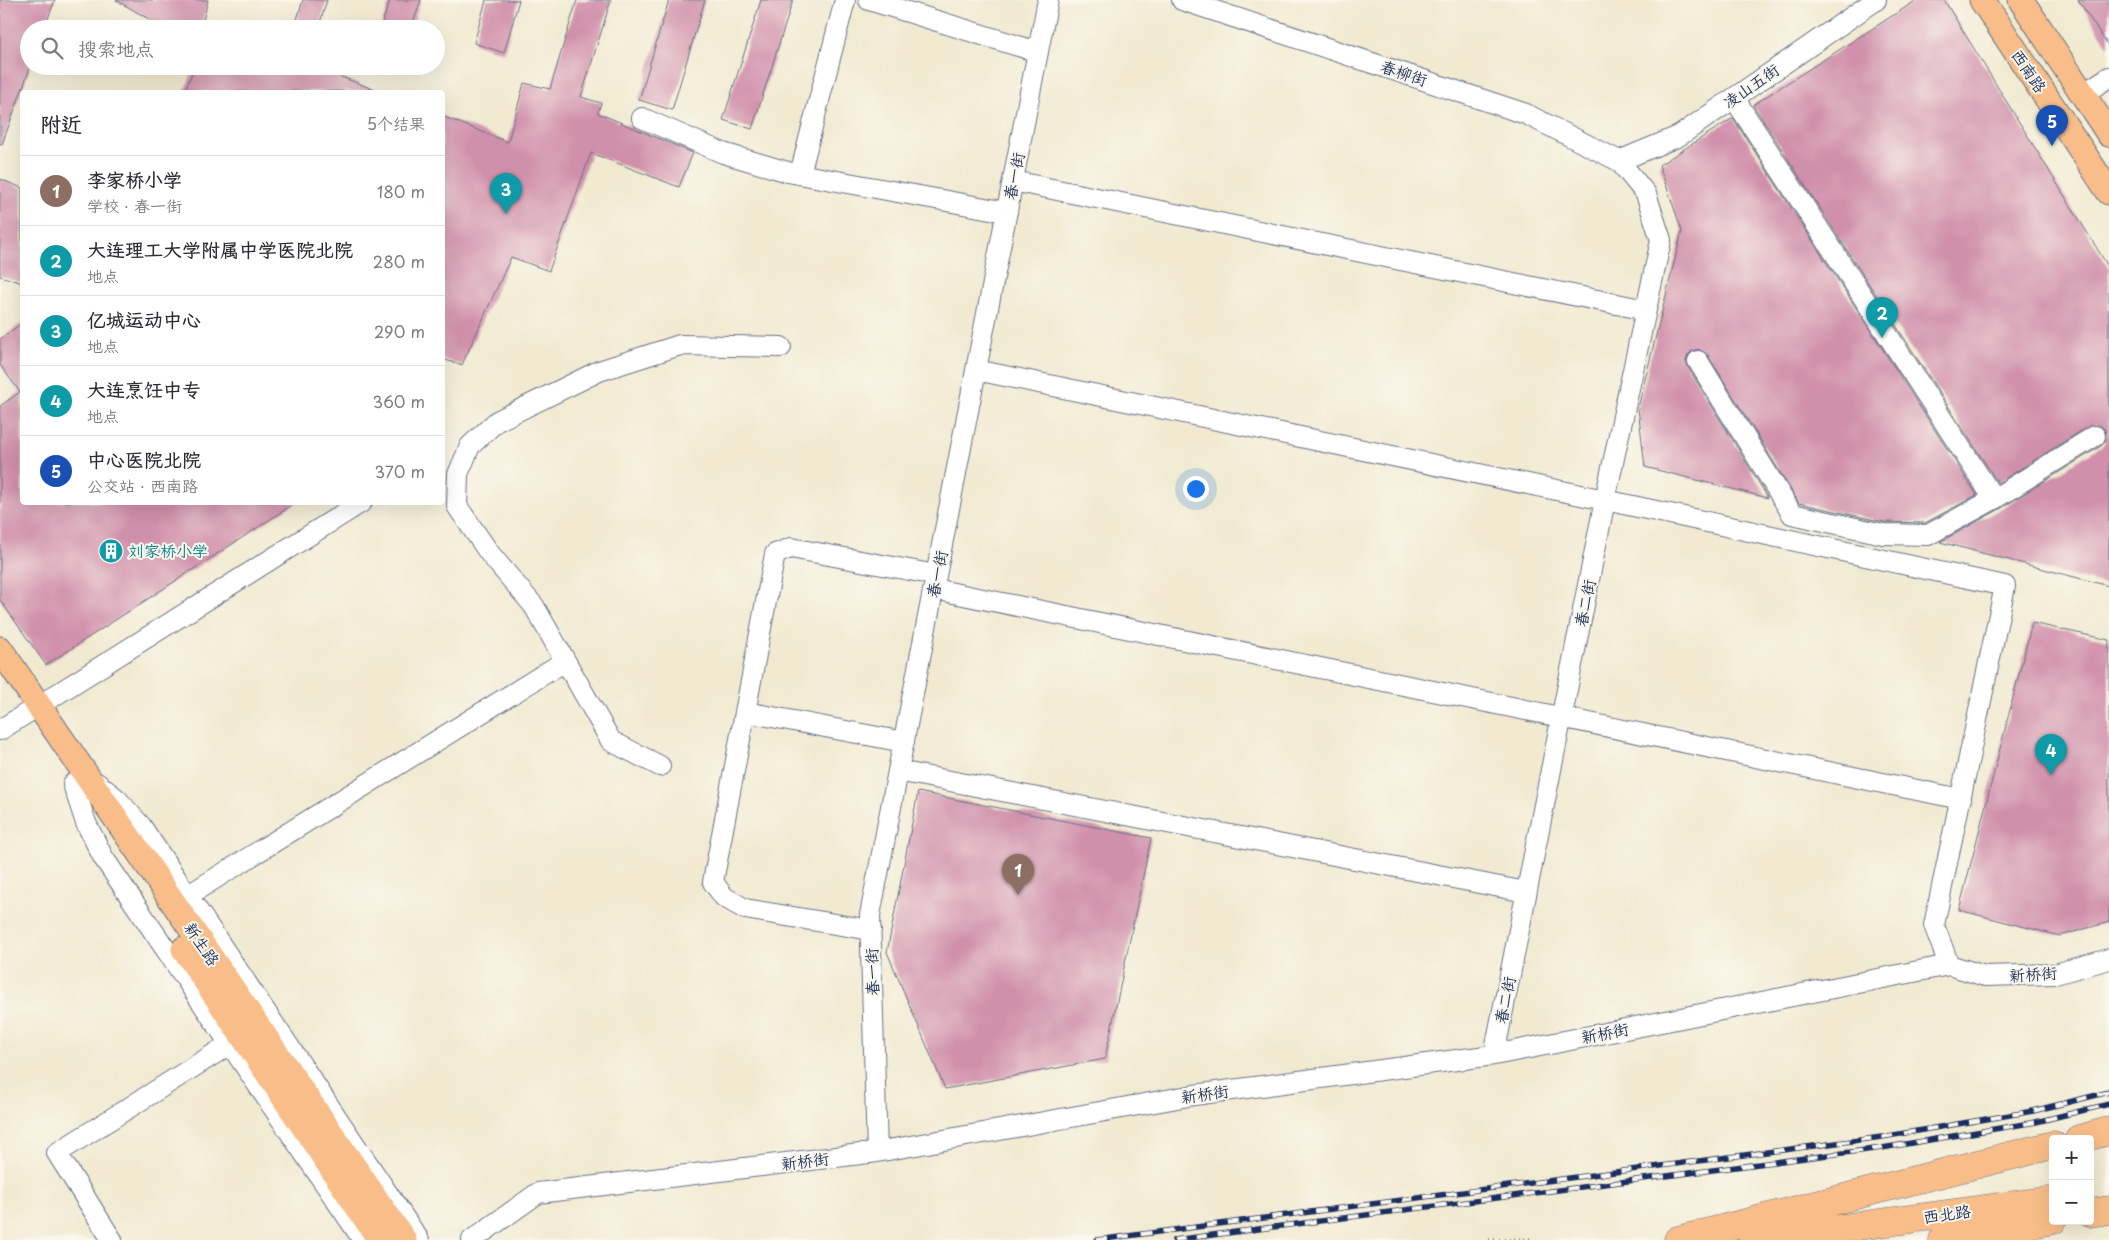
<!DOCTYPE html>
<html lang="zh">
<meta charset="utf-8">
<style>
:root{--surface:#fff;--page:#f2f2f3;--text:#2b2b33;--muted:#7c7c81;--line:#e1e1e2;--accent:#7c3aed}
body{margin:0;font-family:"Playpen Sans","LXGW WenKai TC",sans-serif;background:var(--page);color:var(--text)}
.controls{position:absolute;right:15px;bottom:15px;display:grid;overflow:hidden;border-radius:5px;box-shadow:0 5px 20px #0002}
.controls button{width:45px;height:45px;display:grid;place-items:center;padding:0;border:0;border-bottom:1px solid var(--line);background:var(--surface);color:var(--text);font:25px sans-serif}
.you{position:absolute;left:1195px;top:488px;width:18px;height:18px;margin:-12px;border:4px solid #fff;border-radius:50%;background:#1a73e8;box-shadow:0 0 0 8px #1a73e833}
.badge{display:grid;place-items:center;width:32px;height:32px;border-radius:50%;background:var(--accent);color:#fff;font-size:16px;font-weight:700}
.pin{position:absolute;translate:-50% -41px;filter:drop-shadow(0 1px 2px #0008)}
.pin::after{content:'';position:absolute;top:26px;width:18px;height:15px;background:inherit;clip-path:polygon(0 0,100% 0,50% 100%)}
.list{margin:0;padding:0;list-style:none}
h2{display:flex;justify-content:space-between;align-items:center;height:65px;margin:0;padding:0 20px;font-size:21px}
h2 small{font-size:16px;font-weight:400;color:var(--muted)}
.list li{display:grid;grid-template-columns:32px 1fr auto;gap:15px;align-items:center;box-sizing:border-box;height:70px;padding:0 20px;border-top:1px solid var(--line)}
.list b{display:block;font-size:19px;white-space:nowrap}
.list p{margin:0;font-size:16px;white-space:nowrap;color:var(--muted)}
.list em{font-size:16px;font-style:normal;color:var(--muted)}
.icon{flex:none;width:28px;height:28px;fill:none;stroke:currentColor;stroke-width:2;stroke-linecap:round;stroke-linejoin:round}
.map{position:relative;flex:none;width:2109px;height:1240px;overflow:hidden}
.search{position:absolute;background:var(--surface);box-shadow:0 5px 20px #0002;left:20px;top:20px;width:425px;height:55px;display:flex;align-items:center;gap:12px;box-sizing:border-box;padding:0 18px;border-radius:28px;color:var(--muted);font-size:19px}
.panel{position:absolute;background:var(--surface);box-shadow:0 5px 20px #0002;left:20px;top:90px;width:425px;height:415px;border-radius:5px}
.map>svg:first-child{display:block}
.building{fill:#d08faa}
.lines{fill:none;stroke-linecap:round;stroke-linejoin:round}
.minor-casing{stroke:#667086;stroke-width:22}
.major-casing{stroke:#667086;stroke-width:27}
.highway-casing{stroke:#667086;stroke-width:29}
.path{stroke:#667086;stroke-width:3;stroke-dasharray:1 4;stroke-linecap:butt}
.minor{stroke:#fff;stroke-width:20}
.major{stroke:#f8bd89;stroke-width:25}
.highway{stroke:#f8bd89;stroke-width:28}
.rail-casing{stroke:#1b2f5e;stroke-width:5.5}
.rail{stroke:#fbf7ec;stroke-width:4;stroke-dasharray:11;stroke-linecap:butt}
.labels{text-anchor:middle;stroke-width:4;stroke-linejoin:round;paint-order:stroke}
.street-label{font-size:16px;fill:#1b2f5e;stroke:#fbf7ec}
.culture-label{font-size:16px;fill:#0d838f;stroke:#fbf7ec;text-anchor:start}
</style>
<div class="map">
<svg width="2109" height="1240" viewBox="0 0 2109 1240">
<rect width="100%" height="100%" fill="#fbf7ec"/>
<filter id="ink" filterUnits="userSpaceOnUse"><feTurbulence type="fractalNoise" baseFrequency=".02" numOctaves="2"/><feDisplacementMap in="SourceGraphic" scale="10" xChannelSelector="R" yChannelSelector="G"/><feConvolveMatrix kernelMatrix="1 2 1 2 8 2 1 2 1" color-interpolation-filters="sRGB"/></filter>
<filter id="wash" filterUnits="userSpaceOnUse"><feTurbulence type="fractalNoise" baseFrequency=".0096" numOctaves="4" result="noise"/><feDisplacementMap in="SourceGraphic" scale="20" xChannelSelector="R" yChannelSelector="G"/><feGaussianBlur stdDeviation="1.12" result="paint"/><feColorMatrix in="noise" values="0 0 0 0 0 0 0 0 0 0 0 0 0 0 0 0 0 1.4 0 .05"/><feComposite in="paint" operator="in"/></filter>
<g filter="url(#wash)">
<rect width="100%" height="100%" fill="#f1ead1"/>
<g id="blocks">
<path class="building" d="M0,0H55L44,29H29V71L2,144H0Z
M116,0H208L201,29H166Z
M303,0H327L318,29H294Z
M390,0H421L411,29H380Z
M486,0H519L504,53L474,43Z
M577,0H611L581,97L601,103L598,113L693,153L679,187L591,153L549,271L511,257L462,365L442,359V116L508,142L524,83L550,89Z
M669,0H705L672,110L639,100Z
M761,0H793L752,129L723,120Z
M1917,0H1944L2109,268V586L1940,542L2000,509L2101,446L2106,441L2105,430L2100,425L2089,426L1998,483L1753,105Z
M2078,0H2109V47Z
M195,66H313L378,91L184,92Z
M1733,118L1977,495L1925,523L1884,522L1799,503L1708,355L1698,349L1692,351L1688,355L1686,361L1688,367L1768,498L1645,467L1638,408L1682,231L1659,165Z
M0,179L22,188V283L0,276Z
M22,323V502H297L46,665L0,600V406L20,392L0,365V339Z
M2032,623L2109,640V922L2060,936L1959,910Z
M918,792L1151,838L1105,1059L945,1089L887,952Z"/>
</g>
</g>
<g filter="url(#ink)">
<use href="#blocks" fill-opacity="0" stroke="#667086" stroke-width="1"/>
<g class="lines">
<defs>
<path id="minor" d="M869,0L1038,52
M1182,0L1526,114L1619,161L1646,194L1661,240L1605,500L1494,1055
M2083,94L2109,77
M1734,98L1994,499
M642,118L723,153L788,172L1007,212
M1619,161L1679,136L1876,0
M800,174L845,0
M1013,181L1646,310
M1698,361L1792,514L1883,534L1928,535L1994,499L2095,436
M976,370L1605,500L2005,586L1934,925L1949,965L1985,976L2055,974L2109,959
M934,589L1961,799
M746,712L904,742
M0,730L362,502
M660,766L611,741L534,606L490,554L457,506L458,474L470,446L497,421L599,371L680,345L781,347
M898,771L1526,892
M97,783L117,799L141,826L419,1240
M73,784L86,823L103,857L363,1240
M187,896L565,661
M871,930L745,909L724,897L713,882L775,554L791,548L936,575
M877,1152L870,915L1048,0
M112,1240L57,1153L230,1044
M472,1240L538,1193L877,1152L1194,1095L1494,1055L1949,965"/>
<path id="major" d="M1982,0L2109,192
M2021,0L2109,134
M0,649L404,1240
M184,949L380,1240"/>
<path id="highway" d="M2079,1139L2109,1131
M2090,1213L2109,1210
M1678,1240L2053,1145
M1753,1240L2053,1200
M1943,1240L2053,1220"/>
</defs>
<use href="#minor" class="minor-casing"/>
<use href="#major" class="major-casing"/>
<use href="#highway" class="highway-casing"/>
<path class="path" d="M1489,1240L1530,1239"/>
<use href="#minor" class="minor"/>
<use href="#major" class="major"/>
<use href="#highway" class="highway"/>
<defs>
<path id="rail" d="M1097,1240L1882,1137L2033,1111L2109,1092
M1174,1240L1882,1148L2036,1122L2109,1104"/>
</defs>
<use href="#rail" class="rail-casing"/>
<use href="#rail" class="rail"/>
</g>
</g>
<defs>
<symbol id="building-disc" viewBox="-11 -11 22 22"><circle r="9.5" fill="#0f9aa8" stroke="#fbf7ec"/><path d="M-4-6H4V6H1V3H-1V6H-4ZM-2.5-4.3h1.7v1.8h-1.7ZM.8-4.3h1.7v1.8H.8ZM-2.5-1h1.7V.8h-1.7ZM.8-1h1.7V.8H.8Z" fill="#fff"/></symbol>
</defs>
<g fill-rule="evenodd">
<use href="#building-disc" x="97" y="537" width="28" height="28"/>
</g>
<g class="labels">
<g class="street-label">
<text transform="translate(2029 71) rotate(56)" y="6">西南路</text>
<text transform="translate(1404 73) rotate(18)" y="6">春柳街</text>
<text transform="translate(1751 86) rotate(-35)" y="6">凌山五街</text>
<text transform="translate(1014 176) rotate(-79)" y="6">春一街</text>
<text transform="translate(937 574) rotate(-79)" y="6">春一街</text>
<text transform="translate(1585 603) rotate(-79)" y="6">春二街</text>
<text transform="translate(202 944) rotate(56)" y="6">新生路</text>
<text transform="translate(872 972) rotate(-92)" y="6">春一街</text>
<text transform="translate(2033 974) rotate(-4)" y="6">新桥街</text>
<text transform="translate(1505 1000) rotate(-79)" y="6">春二街</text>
<text transform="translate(1605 1033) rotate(-11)" y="6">新桥街</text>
<text transform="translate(1205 1094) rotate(-8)" y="6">新桥街</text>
<text transform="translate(805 1161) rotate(-7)" y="6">新桥街</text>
<text transform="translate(1947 1214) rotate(-8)" y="6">西北路</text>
</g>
<g class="culture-label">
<text x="128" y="557">刘家桥小学</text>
</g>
</g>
</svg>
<div class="controls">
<button>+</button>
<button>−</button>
</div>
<div class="you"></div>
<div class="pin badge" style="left:1018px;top:895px;background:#8d6e63">1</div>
<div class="pin badge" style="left:1882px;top:338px;background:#0f9aa8">2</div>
<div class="pin badge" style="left:506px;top:214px;background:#0f9aa8">3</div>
<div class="pin badge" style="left:2051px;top:775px;background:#0f9aa8">4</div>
<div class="pin badge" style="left:2052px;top:146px;background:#1a4fb4">5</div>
<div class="search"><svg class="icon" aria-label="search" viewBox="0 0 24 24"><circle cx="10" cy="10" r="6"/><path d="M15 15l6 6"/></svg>搜索地点</div>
<section class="panel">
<h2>附近<small>5个结果</small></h2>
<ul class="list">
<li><span class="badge" style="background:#8d6e63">1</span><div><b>李家桥小学</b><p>学校 · 春一街</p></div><em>180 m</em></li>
<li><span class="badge" style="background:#0f9aa8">2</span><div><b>大连理工大学附属中学医院北院</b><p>地点</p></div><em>280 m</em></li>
<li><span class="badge" style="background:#0f9aa8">3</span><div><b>亿城运动中心</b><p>地点</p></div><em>290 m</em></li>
<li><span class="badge" style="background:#0f9aa8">4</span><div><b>大连烹饪中专</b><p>地点</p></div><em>360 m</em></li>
<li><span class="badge" style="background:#1a4fb4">5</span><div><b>中心医院北院</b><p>公交站 · 西南路</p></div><em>370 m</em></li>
</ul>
</section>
</div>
